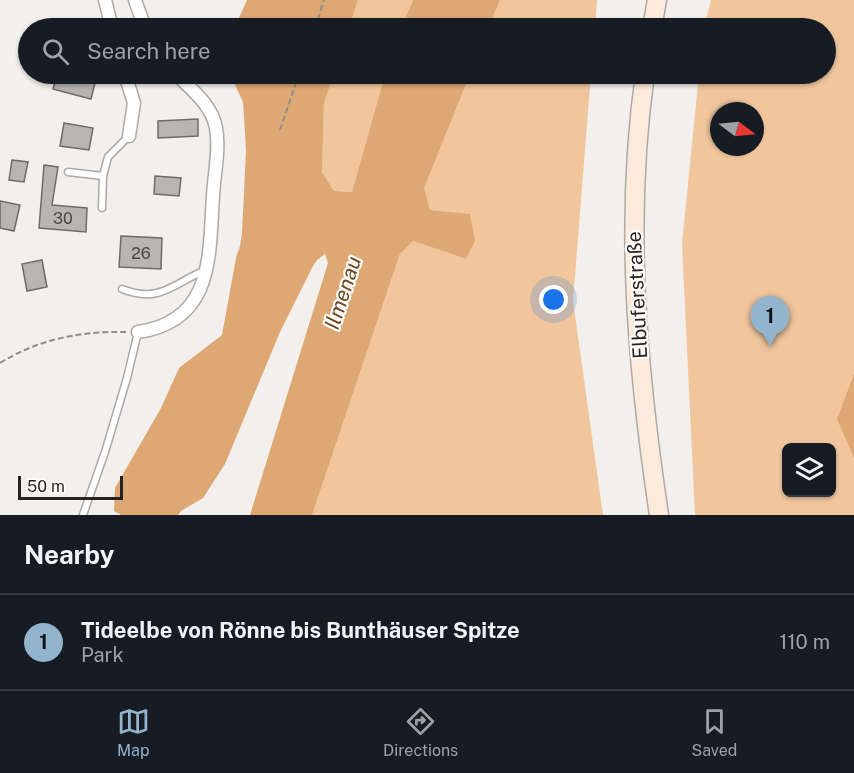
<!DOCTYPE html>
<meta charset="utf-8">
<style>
:root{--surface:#171b24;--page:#20242c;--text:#f1f3f6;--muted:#9ea1a6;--line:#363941;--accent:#92b4cd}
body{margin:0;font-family:"Public Sans",sans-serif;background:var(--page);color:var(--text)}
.controls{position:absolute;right:18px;bottom:18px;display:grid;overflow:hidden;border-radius:9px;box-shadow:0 2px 4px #0004}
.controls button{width:54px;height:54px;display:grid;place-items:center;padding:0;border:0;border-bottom:2px solid var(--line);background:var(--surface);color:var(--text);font:30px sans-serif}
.compass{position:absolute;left:710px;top:102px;width:54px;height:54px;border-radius:50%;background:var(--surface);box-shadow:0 2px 4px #0004;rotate:106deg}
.scale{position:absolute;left:18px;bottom:15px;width:105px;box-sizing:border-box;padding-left:6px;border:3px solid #242322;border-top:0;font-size:16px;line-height:21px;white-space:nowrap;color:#242322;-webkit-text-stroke:4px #fffdfb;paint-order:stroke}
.you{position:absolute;left:554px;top:300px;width:21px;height:21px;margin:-15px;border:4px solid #fff;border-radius:50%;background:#1a73e8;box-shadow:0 0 0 9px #1a73e833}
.badge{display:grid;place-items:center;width:39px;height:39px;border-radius:50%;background:var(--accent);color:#111;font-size:20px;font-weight:700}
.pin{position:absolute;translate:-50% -50px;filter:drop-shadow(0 2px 3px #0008)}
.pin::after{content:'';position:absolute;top:32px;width:21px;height:18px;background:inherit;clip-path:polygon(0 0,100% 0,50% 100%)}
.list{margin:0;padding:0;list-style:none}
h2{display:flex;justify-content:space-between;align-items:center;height:78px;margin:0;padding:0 24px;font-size:26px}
h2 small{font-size:20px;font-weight:400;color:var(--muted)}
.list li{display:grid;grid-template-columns:39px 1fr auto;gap:18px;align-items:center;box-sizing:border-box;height:96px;padding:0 24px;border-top:2px solid var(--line)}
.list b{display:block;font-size:22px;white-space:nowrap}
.list p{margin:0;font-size:20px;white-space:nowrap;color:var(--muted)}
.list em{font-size:20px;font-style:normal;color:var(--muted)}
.icon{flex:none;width:33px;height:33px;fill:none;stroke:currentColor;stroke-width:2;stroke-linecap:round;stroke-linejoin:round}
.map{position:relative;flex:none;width:854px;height:515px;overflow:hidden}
.search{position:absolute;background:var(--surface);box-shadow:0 2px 4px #0004;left:18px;right:18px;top:18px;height:66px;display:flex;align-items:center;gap:15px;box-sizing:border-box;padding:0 21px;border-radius:33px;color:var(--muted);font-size:22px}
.sheet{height:174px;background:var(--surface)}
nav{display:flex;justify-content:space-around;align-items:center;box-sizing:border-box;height:84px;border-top:2px solid var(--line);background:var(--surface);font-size:16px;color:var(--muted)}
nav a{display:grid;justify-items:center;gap:3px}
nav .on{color:var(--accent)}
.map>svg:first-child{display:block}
.green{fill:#f1c69d;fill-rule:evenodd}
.water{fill:#dda873}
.building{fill:#b7b4b1;stroke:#6e6b68;stroke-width:1.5}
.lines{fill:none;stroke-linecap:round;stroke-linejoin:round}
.lane-casing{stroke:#aca9a6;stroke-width:9}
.street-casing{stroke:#aca9a6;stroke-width:15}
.secondary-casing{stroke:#aca9a6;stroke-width:21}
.path{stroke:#908e8c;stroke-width:2;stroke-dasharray:6 3;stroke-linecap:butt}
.lane{stroke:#fff;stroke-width:6}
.street{stroke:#fff;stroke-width:12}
.secondary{stroke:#fcebda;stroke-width:18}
.labels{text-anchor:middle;stroke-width:4.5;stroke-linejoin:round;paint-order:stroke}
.number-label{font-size:16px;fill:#494746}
.street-label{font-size:20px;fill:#242322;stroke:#fffdfb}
.water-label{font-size:21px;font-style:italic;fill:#6a451e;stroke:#fffdfb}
</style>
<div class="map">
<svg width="854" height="515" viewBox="0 0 854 515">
<rect width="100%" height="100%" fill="#f2efec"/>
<path class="green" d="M358,0H413L401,28H349Z
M500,0H597L595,28H488Z
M711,0H854V515H695L682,244L699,74H826V28H704ZM719,111H755V147H719ZM786,448H832V493H786Z
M334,74H385L352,192L334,191L322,172L324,103Z
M470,74H591L573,301L603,515H312L400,254L413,241L466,259L450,212L430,210L423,188Z"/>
<path class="water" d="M247,0H358L349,28H230L238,20Z
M413,0H500L488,28H401Z
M230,74H334L324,103L322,172L334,191L352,192L385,74H470L424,188L430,210L470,214L475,241L466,259L413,241L400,254L312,515H250L328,263L325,254L317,260L313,266L280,332L225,464L203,498L181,511L178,515H121L114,511L115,488L161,408L179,368L222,335L236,258L240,246L242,233L246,150L243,102Z
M854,374V458L837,419Z"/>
<path class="building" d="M57,74H74L96,79L91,99L53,89Z
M198,119V136L158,138V121Z
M64,123L93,128L89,150L60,146Z
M12,160L28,162L24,182L9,180Z
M44,165L58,167L52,205L87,208L86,232L39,228Z
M155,176L181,178L179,196L154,194Z
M0,201L20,205L14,231L0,228Z
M121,236L162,238L161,269L119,267Z
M42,260L47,287L27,291L22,264Z"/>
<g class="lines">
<defs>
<path id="lane" d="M68,172L103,176
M102,208L103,176L108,157L129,136
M122,289C161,304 173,283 206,270
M83,515L105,452L127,378L138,332"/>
<path id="street" d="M105,0L112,28
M135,0L145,28
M125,74L134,103L129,136
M138,332C214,321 209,256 213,196C214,174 220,150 216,128C212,105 192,90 176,74"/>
<path id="secondary" d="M652,28L657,0
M645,74C624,222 637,368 659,515"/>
</defs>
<use href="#lane" class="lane-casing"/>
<use href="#street" class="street-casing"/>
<use href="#secondary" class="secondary-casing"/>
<path class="path" d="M315,28L324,0
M280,130L299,74
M0,363C39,339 80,331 126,332"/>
<use href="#lane" class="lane"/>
<use href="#street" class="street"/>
<use href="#secondary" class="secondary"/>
</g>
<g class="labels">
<g class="number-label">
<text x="63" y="224">30</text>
<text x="141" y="259">26</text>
</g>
<g class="street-label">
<text transform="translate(637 295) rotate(-93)" y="7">Elbuferstraße</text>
</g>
<g class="water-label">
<text transform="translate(343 293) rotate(-72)" y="7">Ilmenau</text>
</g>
</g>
</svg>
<div class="controls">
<button><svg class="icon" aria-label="layers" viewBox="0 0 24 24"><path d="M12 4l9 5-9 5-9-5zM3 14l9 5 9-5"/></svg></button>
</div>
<svg class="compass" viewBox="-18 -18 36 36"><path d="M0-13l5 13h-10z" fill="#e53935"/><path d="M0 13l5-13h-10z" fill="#9ea1a6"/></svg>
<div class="scale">50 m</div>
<div class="you"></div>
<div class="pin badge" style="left:770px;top:346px">1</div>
<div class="search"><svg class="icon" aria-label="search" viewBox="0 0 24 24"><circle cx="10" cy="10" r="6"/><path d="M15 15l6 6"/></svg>Search here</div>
</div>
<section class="sheet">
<h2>Nearby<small></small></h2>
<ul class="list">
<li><span class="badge">1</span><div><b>Tideelbe von Rönne bis Bunthäuser Spitze</b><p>Park</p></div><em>110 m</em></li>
</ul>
</section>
<nav>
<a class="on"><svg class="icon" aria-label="map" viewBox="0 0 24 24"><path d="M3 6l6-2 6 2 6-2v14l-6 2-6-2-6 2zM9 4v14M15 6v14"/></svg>Map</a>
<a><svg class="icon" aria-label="directions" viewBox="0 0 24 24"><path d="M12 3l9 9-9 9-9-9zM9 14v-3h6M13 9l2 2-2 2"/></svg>Directions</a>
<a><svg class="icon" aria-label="saved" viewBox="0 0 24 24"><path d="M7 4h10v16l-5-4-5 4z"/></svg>Saved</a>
</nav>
